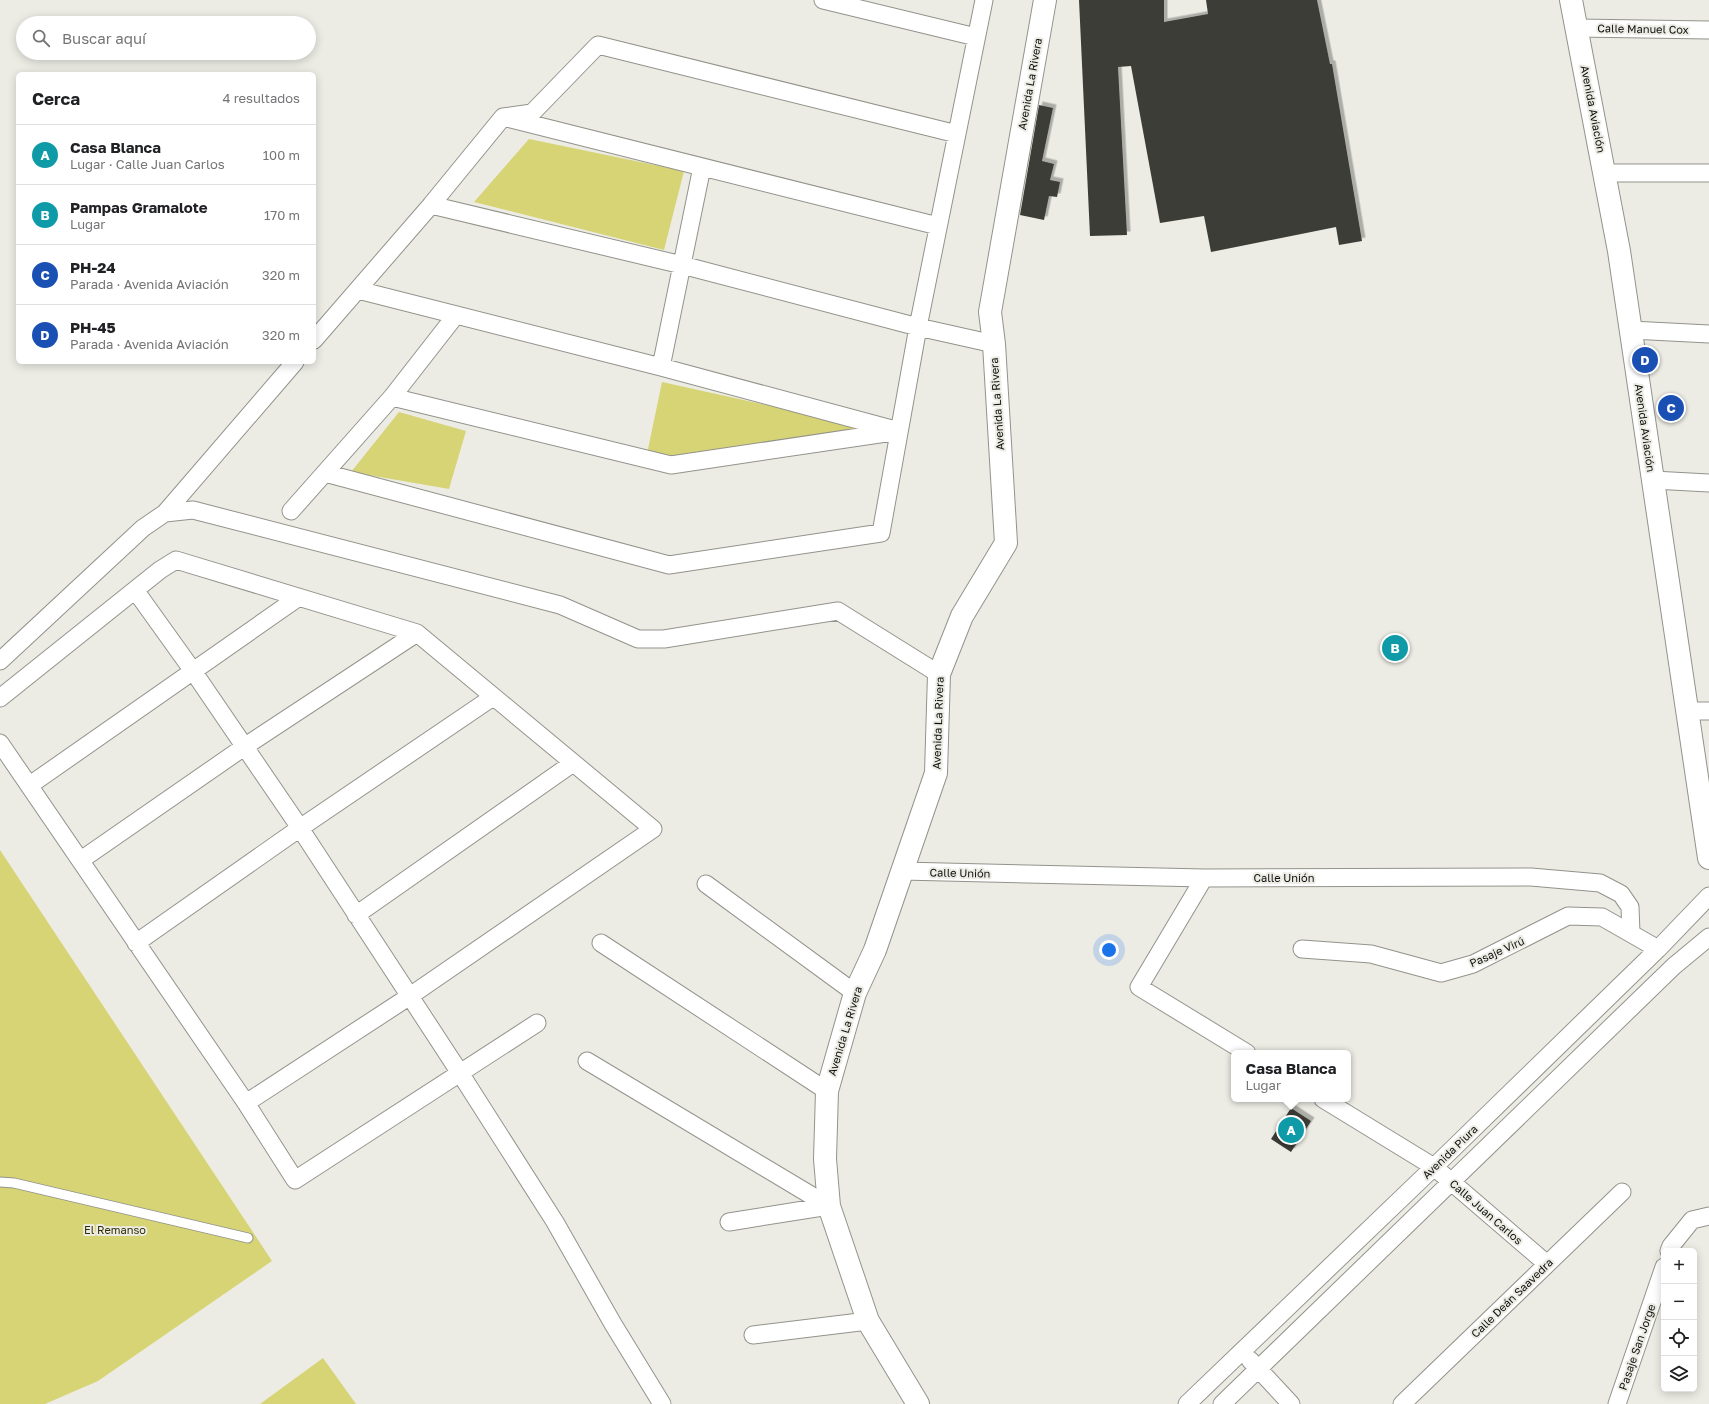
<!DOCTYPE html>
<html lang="es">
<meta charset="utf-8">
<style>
:root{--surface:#fff;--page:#f2f2f2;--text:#202124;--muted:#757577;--line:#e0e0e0;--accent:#d93025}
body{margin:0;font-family:"Golos Text",sans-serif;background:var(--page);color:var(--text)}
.controls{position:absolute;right:12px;bottom:12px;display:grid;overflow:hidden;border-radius:6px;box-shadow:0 2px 10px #0003}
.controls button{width:36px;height:36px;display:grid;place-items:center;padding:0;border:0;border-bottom:1px solid var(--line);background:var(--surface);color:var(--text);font:20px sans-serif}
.you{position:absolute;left:1109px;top:950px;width:14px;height:14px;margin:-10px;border:3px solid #fff;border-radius:50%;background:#1a73e8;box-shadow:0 0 0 6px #1a73e833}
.badge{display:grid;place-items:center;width:26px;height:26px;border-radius:50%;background:var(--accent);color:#fff;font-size:13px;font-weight:700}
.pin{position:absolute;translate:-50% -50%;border:2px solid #fff;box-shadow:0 1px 4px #0006}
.popup{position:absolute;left:1231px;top:1050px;width:120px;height:52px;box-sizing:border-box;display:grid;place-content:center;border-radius:6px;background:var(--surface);filter:drop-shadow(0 1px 3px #0005);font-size:13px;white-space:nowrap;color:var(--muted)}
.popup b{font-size:15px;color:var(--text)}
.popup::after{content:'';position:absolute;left:50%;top:100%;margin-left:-8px;border:8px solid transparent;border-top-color:var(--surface)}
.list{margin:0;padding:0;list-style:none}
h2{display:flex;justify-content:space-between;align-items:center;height:52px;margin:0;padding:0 16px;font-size:17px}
h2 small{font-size:13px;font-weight:400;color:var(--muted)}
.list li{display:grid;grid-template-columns:26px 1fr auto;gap:12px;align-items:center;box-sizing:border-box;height:60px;padding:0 16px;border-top:1px solid var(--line)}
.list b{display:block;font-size:15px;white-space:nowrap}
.list p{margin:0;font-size:13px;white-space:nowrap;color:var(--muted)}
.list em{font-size:13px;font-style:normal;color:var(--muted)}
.icon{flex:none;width:22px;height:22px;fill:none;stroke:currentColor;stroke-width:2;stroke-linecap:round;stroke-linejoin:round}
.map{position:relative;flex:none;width:1709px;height:1404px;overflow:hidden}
.search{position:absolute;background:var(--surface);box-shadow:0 2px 10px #0003;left:16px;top:16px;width:300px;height:44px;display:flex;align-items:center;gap:10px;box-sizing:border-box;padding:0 14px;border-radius:22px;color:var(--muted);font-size:15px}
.panel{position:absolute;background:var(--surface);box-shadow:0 2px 10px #0003;left:16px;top:72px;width:300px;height:292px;border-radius:6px}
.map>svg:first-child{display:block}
.green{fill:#d7d475}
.building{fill:#3d3d37;filter:url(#shadow)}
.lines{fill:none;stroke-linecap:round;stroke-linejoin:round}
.service-casing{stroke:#93938c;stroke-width:11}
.minor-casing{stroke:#93938c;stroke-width:19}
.tertiary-casing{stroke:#93938c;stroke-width:24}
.service{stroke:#fff;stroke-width:9}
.minor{stroke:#fff;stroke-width:17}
.tertiary{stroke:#fff;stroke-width:22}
.labels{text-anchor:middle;stroke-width:4;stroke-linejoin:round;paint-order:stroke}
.street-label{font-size:11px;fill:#0f0f0d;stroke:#ecece5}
.park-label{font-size:11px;fill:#2f2d01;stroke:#ecece5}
</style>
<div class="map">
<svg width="1709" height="1404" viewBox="0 0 1709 1404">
<defs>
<filter id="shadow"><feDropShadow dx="3.5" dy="-3.5" stdDeviation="0" flood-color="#0004"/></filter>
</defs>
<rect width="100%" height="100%" fill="#ecece5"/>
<path class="green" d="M529,139L684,171L664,250L474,202Z
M662,382L875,429L669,461L647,454Z
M399,412L466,431L449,489L351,472Z
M0,850L272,1261L98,1381L45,1404H0Z
M323,1358L356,1404H260Z"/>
<path class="building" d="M1079,0H1164V22L1208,14L1206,0H1317L1330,64H1332L1362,241L1339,245L1336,227L1211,252L1204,216L1160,223L1131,66L1118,67L1127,235L1090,236Z
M1039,105L1053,108L1042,161L1054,164L1050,180L1060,182L1057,197L1049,196L1044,220L1020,215Z
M1291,1108L1311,1121L1291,1152L1271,1139Z"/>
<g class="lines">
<defs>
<path id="service" d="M0,1182L14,1183L248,1238"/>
<path id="minor" d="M823,0L976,37
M1577,28L1709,30
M511,119L938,226
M1605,173H1709
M431,205L682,265L918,327L994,344
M358,290L661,367L899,431
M1631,330L1709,334
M314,340L431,205L503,117L532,113L598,45L957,134
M661,367L702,167
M392,397L671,465L893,432
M325,473L669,565L881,533L918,327L984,0
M1653,480L1709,483
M291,511L392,397L456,315
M165,513L295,362
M135,590L193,671L294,819L460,1073L555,1222L613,1324L662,1404
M0,661L143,528L165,513L193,510L560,605L638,639H664L838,611L939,674
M0,698L160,570L176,560L417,633L653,829L410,996L246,1103
M1686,711H1709
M0,743L246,1103L295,1180L537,1023
M30,785L299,597
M81,860L244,747L417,633
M902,871L1204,878L1531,877L1600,883L1621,894L1630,907L1631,933
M1204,878L1139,987L1247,1053
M706,884L855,993
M356,915L573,763
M136,943L300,828L493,697
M601,943L827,1091
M1302,949L1371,954L1441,973L1473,964L1568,916L1602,917L1658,949
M587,1061L829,1206
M1323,1099L1434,1167L1547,1264
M729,1222L829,1206
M1669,1251L1671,1246L1692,1220L1709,1216
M753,1335L868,1321
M1250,1360L1291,1404
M1187,1404L1434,1167L1658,949L1709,896
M1222,1404L1674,966L1709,937
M1402,1404L1622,1192
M1617,1404L1664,1267"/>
<path id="tertiary" d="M1571,0L1619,251L1709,858
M918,1404L868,1321L829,1206L825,1159L827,1091L855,993L875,950L936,773L939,674L962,616L1006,543L994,344L990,312L1045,0"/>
</defs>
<use href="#service" class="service-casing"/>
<use href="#minor" class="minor-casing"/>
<use href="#tertiary" class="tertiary-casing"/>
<use href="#service" class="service"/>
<use href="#minor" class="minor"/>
<use href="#tertiary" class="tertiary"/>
</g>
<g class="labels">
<g class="street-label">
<text transform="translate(1643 29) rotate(1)" y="4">Calle Manuel Cox</text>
<text transform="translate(1030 84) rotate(-80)" y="4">Avenida La Rivera</text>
<text transform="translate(1593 109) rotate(79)" y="4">Avenida Aviación</text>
<text transform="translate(997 404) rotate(-94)" y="4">Avenida La Rivera</text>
<text transform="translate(1645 428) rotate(82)" y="4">Avenida Aviación</text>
<text transform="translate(938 723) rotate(-88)" y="4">Avenida La Rivera</text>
<text transform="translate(960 873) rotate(1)" y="4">Calle Unión</text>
<text x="1284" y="882">Calle Unión</text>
<text transform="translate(1497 952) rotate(-24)" y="4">Pasaje Virú</text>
<text transform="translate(845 1031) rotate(-73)" y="4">Avenida La Rivera</text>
<text transform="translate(1450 1152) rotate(-44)" y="4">Avenida Piura</text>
<text transform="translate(1486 1212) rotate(41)" y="4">Calle Juan Carlos</text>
<text transform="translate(1512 1298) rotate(-44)" y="4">Calle Deán Saavedra</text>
<text transform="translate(1637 1347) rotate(-71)" y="4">Pasaje San Jorge</text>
</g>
<g class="park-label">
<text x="115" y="1234">El Remanso</text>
</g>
</g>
</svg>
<div class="controls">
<button>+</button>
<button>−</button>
<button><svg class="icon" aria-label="locate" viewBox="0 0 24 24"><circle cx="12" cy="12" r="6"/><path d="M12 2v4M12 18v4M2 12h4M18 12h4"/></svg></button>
<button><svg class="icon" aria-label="layers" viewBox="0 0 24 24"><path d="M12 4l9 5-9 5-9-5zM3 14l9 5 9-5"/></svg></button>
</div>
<div class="you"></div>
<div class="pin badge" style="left:1291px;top:1130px;background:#0f9aa8">A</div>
<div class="popup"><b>Casa Blanca</b>Lugar</div>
<div class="pin badge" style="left:1395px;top:648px;background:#0f9aa8">B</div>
<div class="pin badge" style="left:1671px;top:408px;background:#1a4fb4">C</div>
<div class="pin badge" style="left:1645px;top:360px;background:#1a4fb4">D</div>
<div class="search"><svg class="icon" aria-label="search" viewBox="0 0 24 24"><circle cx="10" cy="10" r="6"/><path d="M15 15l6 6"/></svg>Buscar aquí</div>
<section class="panel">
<h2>Cerca<small>4 resultados</small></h2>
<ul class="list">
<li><span class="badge" style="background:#0f9aa8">A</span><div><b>Casa Blanca</b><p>Lugar · Calle Juan Carlos</p></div><em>100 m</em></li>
<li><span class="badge" style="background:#0f9aa8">B</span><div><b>Pampas Gramalote</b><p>Lugar</p></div><em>170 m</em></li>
<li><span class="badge" style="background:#1a4fb4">C</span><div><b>PH-24</b><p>Parada · Avenida Aviación</p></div><em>320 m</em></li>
<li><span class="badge" style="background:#1a4fb4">D</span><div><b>PH-45</b><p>Parada · Avenida Aviación</p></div><em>320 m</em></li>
</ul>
</section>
</div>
